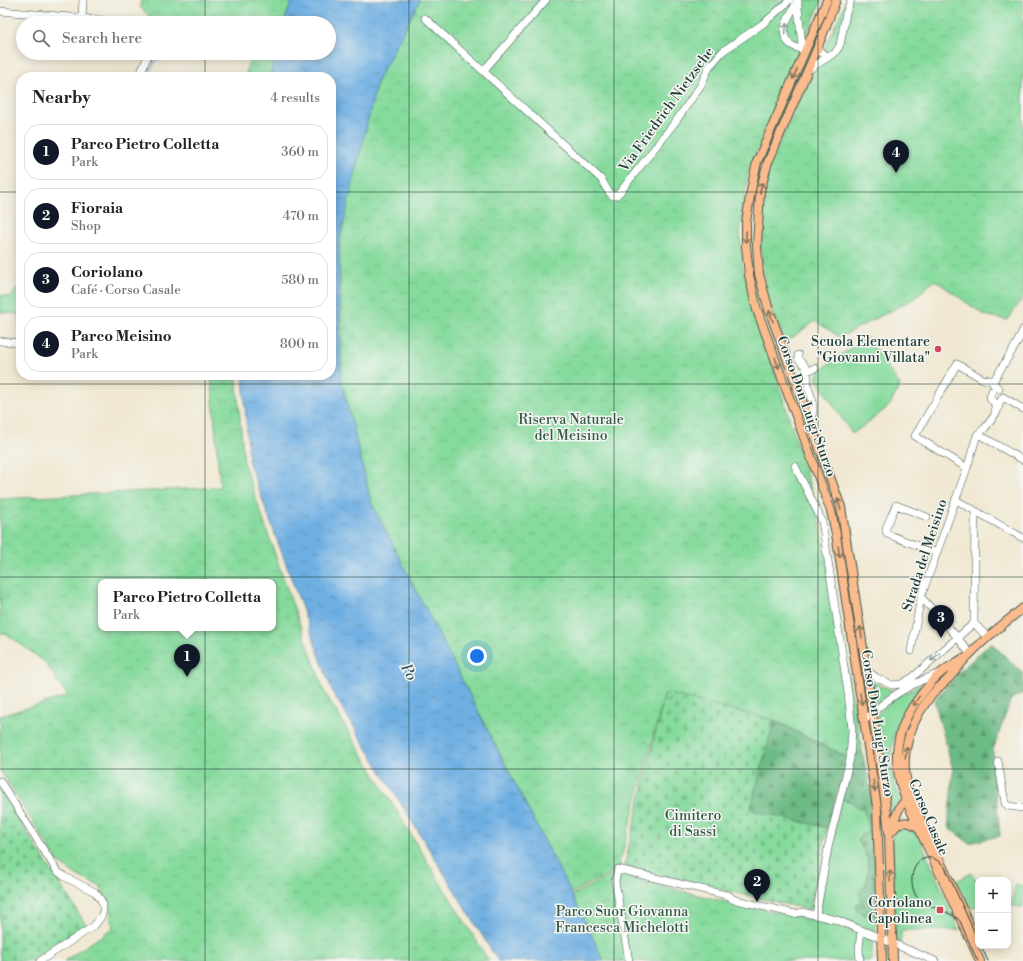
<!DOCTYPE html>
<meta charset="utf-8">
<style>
:root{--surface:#fff;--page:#f2f2f2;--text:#222;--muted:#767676;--line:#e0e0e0;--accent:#111827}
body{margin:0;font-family:"Libre Bodoni",serif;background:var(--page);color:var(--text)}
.controls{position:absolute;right:12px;bottom:12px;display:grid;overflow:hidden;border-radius:8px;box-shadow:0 2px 10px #0003}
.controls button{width:36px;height:36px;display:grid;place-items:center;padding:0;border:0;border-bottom:1px solid var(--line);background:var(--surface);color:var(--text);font:20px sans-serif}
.you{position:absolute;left:477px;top:656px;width:14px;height:14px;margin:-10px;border:3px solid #fff;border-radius:50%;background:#1a73e8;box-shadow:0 0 0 6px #1a73e833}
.badge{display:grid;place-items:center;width:26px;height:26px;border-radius:50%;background:var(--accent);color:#fff;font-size:13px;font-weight:700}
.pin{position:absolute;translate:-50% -33px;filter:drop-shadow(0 1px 2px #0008)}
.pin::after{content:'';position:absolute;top:21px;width:14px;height:12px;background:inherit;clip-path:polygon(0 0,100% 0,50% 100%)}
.popup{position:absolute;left:98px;top:579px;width:178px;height:52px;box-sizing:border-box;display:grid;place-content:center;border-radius:8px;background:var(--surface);filter:drop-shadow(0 1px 3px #0005);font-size:13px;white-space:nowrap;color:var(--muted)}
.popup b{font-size:15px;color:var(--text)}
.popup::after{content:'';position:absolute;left:50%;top:100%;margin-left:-8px;border:8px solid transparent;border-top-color:var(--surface)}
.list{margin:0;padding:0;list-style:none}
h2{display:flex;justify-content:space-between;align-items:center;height:52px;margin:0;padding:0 16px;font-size:17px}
h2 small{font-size:13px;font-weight:400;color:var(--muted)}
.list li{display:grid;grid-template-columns:26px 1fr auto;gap:12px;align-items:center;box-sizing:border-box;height:56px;margin:0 8px 8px;padding:0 8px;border:1px solid var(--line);border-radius:16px}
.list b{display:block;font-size:15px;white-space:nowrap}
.list p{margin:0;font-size:13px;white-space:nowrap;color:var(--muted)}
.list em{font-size:13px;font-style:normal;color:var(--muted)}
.icon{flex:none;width:22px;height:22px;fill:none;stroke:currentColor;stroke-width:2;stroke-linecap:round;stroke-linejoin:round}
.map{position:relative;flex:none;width:1023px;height:961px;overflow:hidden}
.search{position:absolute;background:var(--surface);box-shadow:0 2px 10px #0003;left:16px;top:16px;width:320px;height:44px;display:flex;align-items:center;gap:10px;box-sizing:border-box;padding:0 14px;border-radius:22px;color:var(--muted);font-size:15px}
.panel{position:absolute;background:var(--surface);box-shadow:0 2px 10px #0003;left:16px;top:72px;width:320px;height:308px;border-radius:16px}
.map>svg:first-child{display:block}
.green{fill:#85da9c;stroke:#528c68}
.forest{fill:url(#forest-firs);stroke:#467c5c}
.cemetery{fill:url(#cemetery-stones);stroke:#528c68}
.park{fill:url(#park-crowns);stroke:#528c68;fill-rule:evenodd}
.water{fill:url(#water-ripples);stroke:#46768b}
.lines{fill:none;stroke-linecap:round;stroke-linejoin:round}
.stream{stroke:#6eafe2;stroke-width:1.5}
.minor-casing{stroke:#3e574c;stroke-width:8}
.major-casing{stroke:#3e574c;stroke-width:10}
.minor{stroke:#fff;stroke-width:7}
.major{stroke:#fbbb8d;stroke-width:8}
.tram{stroke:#1f3d34;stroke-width:1}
.oneway{stroke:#8f9e9a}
.oneway2{stroke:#82765c}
.grid{fill:none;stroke:#1f3d34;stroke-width:1;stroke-opacity:0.55}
.poi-dot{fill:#d1495b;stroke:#f6f6f2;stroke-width:1.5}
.labels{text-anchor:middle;stroke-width:3;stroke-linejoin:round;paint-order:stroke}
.street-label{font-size:14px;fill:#1f3d34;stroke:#f6f6f2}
.poi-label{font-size:14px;fill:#1f3d34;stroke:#f6f6f2;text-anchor:end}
.park-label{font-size:14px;fill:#335c49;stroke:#f6f6f2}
.water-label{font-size:15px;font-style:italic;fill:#335a60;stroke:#f6f6f2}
</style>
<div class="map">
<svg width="1023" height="961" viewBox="0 0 1023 961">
<defs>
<pattern id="forest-firs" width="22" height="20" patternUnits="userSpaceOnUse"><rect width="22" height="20" fill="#6cba84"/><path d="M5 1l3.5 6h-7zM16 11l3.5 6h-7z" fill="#58986d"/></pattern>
<pattern id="cemetery-stones" width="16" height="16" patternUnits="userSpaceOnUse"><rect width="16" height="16" fill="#85da9c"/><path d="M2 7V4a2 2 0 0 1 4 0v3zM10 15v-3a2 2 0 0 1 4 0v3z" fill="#72bc87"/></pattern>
<pattern id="park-crowns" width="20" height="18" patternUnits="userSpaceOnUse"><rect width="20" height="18" fill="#85da9c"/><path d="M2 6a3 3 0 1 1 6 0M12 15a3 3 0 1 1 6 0" fill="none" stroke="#72bc87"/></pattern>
<pattern id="water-ripples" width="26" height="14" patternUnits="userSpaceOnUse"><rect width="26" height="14" fill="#6eafe2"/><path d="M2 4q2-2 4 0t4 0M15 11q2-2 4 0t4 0" fill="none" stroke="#5a90b8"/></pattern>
</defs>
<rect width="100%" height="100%" fill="#f6f6f2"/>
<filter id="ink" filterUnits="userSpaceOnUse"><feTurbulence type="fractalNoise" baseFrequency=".025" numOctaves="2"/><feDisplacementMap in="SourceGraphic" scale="8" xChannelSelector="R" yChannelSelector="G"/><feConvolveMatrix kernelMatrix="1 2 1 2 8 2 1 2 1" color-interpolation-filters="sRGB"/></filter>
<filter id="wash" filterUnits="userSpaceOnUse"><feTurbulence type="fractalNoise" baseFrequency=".012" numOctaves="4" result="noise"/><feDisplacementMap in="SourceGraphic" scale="16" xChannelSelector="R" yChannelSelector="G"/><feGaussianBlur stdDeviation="0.9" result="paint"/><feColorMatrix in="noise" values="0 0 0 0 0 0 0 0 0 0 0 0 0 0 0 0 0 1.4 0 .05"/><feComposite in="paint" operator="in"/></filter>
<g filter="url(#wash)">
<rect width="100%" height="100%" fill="#f0e8d2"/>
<path class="green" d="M21,283V328L20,329L18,314L0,312V295L11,297Z
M866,337L900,385L890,405L868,423L852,434L816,378L819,371Z
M871,681L880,686L893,690L875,706Z
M920,685H921L922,686C903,705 888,741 891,767C893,779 896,789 901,800L896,806L891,815L877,714L897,697Z
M841,799L850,801L863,807L868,821L867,834L858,840L868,859L867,879L865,886L859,892L862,901L857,904L858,911L866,915H875L876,931L819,912Z
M901,825L911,827L921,841L959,930H901V944L896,941L892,836Z
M972,873L978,884V905L971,909L956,881Z
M1016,884L1023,886V908L1011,905Z"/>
<path class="forest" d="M991,643L1023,673V693L1011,699L993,750L994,774L1000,836L969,843L948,827L953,770L934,700L962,669Z
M774,721L848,758L834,803L828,828L750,810Z
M862,751L872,796L874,831L875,915H866L857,911V904L862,901L859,892L865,886L867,879L868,859L858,840L861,835L867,834L868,821L863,808H857C853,800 849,801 841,799L850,758Z"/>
<path class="cemetery" d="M665,693L774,720L750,810L827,828L810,910L624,867Z
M0,790L86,925L29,961H0Z"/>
<path class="park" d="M141,0H292L284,23H165L152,19L140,7Z
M420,0H822L748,171L740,235L742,266L808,479L820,524L862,751L849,758L774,720L665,693L618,869L571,893L371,502L341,378L339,243L344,215L351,190L377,81Z
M847,0H1023V298L1007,320L984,315L935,280L913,299L840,337L815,321L786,342L774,317L767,289L762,264L760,238L761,209L771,161Z
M251,53H275L270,77H245Z
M211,375H237V385L244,464L287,589L325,693L438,879L489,961H64L113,928L109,903L101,887L78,876L58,862L0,770V716L68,696L45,662L8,635L0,633V499L220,487ZM101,582H273V628H101Z
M613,874L718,900L803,918L834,924L872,939V961H595L566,898Z"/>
<path class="water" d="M292,0H420L377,81L339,243L341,378L371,502L571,893L604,961H498L333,693L249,463L243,375H331V77H270L275,53H329V23H284Z"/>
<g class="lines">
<path class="stream" d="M145,77L161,53"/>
</g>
</g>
<g filter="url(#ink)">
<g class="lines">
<defs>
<path id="minor" d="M798,0C792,12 776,32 790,44C794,47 800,49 805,51
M798,2V8L802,45L805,51
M0,11L82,18L123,23
M82,18L83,0
M425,18L601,179C605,185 607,192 613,196H616L620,192L676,121L701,85L709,67L723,51L764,23L790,0
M830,56L835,53L840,45L846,13L851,0
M808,70L830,56L825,55L817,49
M483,71L546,0
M139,77L149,53
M0,341L21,343
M798,355V359L805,366L807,371L808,387L813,402V412L810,421
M807,371L815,368
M993,384L994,380L1017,343L1023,330
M992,391L990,397L991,400L994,402L995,407V414
M1003,397L1023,409
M978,434L1023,460
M795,466L822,521L848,693L852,729L850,759L829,843L816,915
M967,468L915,436L957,364L983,379L990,380L999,389
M956,500L1023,538
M927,517L896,505L886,528V531L887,534L937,553
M921,597L958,638L970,654
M974,623L975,511
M974,623L988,638
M911,651L921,597L967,468L977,435L985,428L997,412L1000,402L1003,397
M866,670L877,678L892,685L901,684L913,677L974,623
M865,720C886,698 912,683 940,673
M998,761L1005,803L1008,806L1023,808
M0,781L57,871L65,877L95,892L101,900L103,905V911L101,917L94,926L40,961
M629,961L615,881L618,869L730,896L732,899L795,914L802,912L837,920L935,961
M860,961L859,948L861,930"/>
<path id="major" d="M827,0L805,51L757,162L751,190L746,222V246L749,275L757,310L831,511L836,534L877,807L882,961
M836,0L817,49L768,162L760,191L757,245L759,274L768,307L841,507L862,641L886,806L889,834L893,961
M962,659C956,663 948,667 942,672C934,678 927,687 921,695C895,728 890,761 906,800L980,961
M892,831C901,819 908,821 919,828
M890,832C893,824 896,815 900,807C903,803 906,801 907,796
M978,943L915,807C913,800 909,794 908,787C898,753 912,717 935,691C939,687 944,683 948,679C956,671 962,661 970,654C986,637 1005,623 1023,608"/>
</defs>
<use href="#minor" class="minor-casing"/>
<use href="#major" class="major-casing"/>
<use href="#minor" class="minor"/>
<use href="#major" class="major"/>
<path class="tram" d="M981,946L988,961
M978,961C973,952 969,942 965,933C963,929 962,925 960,921C951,910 922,908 915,894C904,871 924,843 945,867L978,940"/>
</g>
<defs><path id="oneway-shaft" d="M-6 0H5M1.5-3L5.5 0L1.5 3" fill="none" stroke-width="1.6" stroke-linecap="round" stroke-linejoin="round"/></defs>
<g class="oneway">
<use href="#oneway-shaft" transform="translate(786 29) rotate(-85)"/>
<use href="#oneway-shaft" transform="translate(935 657) rotate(139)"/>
</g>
<g class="oneway2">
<use href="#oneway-shaft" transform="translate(795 74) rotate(113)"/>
<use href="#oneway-shaft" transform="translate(761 188) rotate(-78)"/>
<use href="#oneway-shaft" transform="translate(746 237) rotate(92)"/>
<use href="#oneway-shaft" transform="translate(771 316) rotate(-110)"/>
<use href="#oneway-shaft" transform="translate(777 363) rotate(70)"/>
<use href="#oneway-shaft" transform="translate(839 504) rotate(-108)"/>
<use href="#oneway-shaft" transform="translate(839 552) rotate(81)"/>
<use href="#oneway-shaft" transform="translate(861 632) rotate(-99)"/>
<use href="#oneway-shaft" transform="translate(861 699) rotate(81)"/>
<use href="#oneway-shaft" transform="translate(916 701) rotate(125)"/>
<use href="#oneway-shaft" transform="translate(906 752) rotate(-82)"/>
<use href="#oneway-shaft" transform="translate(874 786) rotate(82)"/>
<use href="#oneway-shaft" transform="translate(890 876) rotate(-92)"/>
</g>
</g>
<path class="grid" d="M205,0V23M409,0V961M614,0V961M818,0V961M205,53V77M0,192H21M331,192H1023M205,375V961M0,384H1023M0,577H1023M0,769H1023"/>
<g class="poi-dot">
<circle cx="938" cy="349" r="4"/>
<rect x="936" y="906" width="8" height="8" rx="2"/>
</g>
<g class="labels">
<g class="street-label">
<text transform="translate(666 109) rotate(-54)" y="5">Via Friedrich Nietzsche</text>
<text transform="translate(807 406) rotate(70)" y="5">Corso Don Luigi Sturzo</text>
<text transform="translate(924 555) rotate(-72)" y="5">Strada del Meisino</text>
<text transform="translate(878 723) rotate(81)" y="5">Corso Don Luigi Sturzo</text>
<text transform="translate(929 817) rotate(67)" y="5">Corso Casale</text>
</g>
<g class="poi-label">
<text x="930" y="346">Scuola Elementare<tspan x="930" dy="16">"Giovanni Villata"</tspan></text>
<text x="932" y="907">Coriolano<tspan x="932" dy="16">Capolinea</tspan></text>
</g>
<g class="park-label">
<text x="571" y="424">Riserva Naturale<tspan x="571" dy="16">del Meisino</tspan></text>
<text x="693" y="820">Cimitero<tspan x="693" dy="16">di Sassi</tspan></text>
<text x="622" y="916">Parco Suor Giovanna<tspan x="622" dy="16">Francesca Michelotti</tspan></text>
</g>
<g class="water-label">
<text transform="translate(409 672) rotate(61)" y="5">Po</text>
</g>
</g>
</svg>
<div class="controls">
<button>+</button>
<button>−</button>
</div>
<div class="you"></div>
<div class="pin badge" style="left:187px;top:677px">1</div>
<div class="popup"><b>Parco Pietro Colletta</b>Park</div>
<div class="pin badge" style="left:757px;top:902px">2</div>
<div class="pin badge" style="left:941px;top:638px">3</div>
<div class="pin badge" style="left:896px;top:173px">4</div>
<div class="search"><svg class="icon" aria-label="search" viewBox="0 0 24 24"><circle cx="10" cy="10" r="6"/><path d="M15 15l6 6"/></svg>Search here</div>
<section class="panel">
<h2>Nearby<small>4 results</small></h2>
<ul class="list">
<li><span class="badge">1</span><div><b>Parco Pietro Colletta</b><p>Park</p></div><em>360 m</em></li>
<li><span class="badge">2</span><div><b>Fioraia</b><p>Shop</p></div><em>470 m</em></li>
<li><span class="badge">3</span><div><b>Coriolano</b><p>Café · Corso Casale</p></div><em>580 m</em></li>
<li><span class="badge">4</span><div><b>Parco Meisino</b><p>Park</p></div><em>800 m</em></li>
</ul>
</section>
</div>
